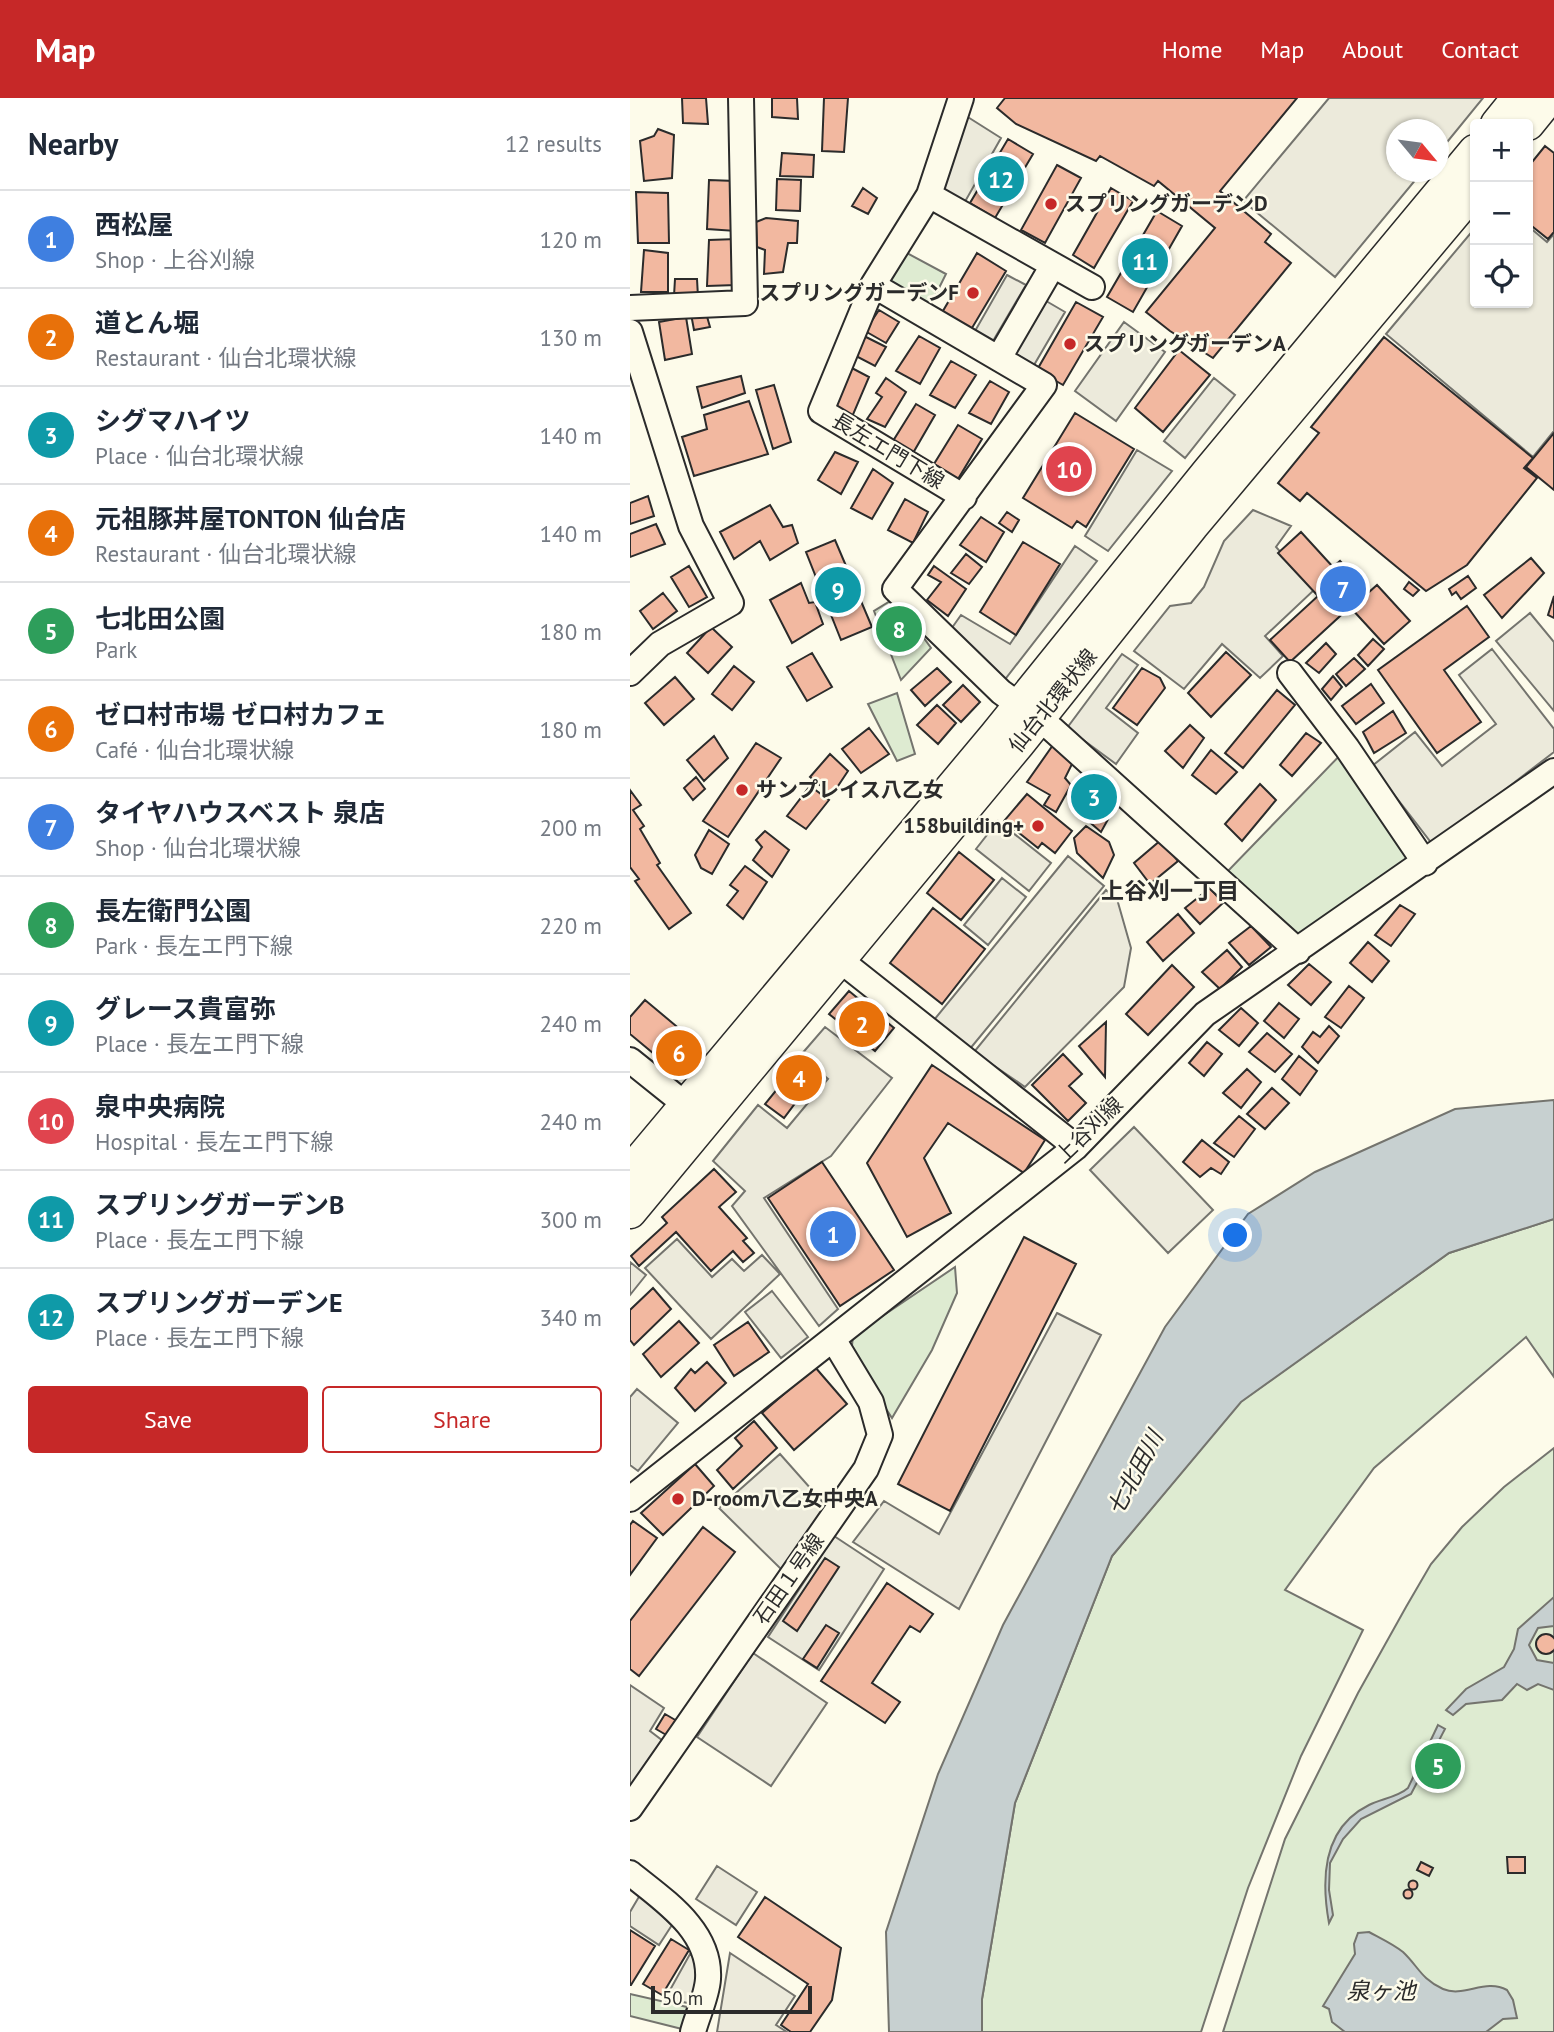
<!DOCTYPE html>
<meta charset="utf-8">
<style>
:root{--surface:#fff;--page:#f6f6f7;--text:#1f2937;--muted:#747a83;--line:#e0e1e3;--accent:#c62828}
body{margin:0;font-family:"PT Sans","Noto Sans JP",sans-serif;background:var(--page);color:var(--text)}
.controls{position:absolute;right:21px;top:21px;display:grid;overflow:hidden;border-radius:7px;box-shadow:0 2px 5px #0004}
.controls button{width:63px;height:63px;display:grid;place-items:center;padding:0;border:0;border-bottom:2px solid var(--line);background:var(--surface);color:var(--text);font:35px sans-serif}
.compass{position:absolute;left:756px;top:21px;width:63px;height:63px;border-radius:50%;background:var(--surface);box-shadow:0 2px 5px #0004;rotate:119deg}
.scale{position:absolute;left:21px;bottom:18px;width:161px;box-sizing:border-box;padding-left:7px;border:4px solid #2b2b2b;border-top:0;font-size:19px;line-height:24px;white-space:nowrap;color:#2b2b2b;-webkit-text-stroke:5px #fdfbea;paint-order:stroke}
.you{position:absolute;left:606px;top:1138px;width:24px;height:24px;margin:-18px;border:5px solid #fff;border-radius:50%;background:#1a73e8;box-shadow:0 0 0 10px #1a73e833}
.badge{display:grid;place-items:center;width:46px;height:46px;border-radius:50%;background:var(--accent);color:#fff;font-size:23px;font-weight:700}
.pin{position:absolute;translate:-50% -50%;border:4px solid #fff;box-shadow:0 2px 7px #0006}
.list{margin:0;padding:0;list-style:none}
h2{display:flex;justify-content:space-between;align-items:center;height:91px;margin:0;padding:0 28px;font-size:30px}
h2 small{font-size:23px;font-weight:400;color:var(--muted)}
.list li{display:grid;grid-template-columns:46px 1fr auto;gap:21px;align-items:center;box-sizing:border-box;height:98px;padding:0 28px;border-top:2px solid var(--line)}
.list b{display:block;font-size:26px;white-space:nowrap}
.list p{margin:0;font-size:23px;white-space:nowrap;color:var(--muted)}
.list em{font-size:23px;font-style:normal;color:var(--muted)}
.actions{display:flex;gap:14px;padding:21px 28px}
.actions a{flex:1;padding:16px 0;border:2px solid var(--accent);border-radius:7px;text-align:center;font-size:24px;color:var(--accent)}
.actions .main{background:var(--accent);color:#fff}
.icon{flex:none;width:38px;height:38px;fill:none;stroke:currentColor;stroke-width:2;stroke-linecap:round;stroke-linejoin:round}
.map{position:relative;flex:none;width:924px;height:1934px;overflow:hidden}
header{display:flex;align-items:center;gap:42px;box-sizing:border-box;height:98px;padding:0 35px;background:var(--accent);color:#fff}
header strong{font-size:33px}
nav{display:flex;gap:38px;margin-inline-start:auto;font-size:24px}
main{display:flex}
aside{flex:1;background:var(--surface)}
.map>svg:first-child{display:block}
.green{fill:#deebd1;stroke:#74746e;stroke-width:2}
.parking{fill:#eceadb;stroke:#74746e;stroke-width:2}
.water{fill:#c7d0d0;stroke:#74746e;stroke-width:2}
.building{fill:#f2b8a0;stroke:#2b2b2b;stroke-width:2}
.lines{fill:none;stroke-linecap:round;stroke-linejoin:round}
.minor-casing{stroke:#2b2b2b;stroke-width:28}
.major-casing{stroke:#2b2b2b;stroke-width:35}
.minor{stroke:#fdfbea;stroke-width:24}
.major{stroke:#fdfbea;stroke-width:32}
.poi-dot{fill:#c62828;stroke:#fdfbea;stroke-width:2.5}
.labels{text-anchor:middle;stroke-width:5;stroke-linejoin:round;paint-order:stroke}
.poi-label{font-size:21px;font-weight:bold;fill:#2b2b2b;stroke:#fdfbea;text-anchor:start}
.street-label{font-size:21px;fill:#2b2b2b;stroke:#fdfbea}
.neighbourhood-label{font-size:23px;font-weight:bold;fill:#2b2b2b;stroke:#fdfbea}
.water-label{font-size:23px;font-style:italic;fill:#2b2b2b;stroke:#fdfbea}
</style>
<header>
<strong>Map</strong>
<nav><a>Home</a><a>Map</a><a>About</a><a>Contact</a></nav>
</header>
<main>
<aside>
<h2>Nearby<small>12 results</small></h2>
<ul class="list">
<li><span class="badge" style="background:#3f7fe0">1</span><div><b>西松屋</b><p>Shop · 上谷刈線</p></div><em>120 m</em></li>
<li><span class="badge" style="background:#e8710a">2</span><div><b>道とん堀</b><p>Restaurant · 仙台北環状線</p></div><em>130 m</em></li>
<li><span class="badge" style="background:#0f9aa8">3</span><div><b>シグマハイツ</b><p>Place · 仙台北環状線</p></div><em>140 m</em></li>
<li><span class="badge" style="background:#e8710a">4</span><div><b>元祖豚丼屋TONTON 仙台店</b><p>Restaurant · 仙台北環状線</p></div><em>140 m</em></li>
<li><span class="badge" style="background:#2e9e5b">5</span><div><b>七北田公園</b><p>Park</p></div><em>180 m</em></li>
<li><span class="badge" style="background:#e8710a">6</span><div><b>ゼロ村市場 ゼロ村カフェ</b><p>Café · 仙台北環状線</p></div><em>180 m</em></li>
<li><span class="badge" style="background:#3f7fe0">7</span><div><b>タイヤハウスベスト 泉店</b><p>Shop · 仙台北環状線</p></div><em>200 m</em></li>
<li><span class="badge" style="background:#2e9e5b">8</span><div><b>長左衛門公園</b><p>Park · 長左エ門下線</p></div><em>220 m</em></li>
<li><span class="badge" style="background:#0f9aa8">9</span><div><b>グレース貴富弥</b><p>Place · 長左エ門下線</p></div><em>240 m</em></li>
<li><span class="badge" style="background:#e0444e">10</span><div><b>泉中央病院</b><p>Hospital · 長左エ門下線</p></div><em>240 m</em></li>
<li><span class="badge" style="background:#0f9aa8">11</span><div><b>スプリングガーデンB</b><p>Place · 長左エ門下線</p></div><em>300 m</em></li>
<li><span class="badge" style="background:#0f9aa8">12</span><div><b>スプリングガーデンE</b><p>Place · 長左エ門下線</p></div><em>340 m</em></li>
</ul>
<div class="actions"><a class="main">Save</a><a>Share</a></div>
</aside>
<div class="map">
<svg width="924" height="1934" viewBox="0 0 924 1934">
<rect width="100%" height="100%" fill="#fdfbea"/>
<path class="green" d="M275,154L316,176L297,214L254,188Z
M265,500L301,550L271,582L244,513Z
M267,595L285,656L267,663L238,606Z
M717,650L788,760L668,853L596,775Z
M924,1121V1279L896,1239L744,1370L655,1492L733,1532L671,1658L618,1790L571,1934H352V1901L385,1705L482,1458L610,1304L819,1155Z
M325,1169L327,1195L302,1252L262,1320L221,1257L223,1238Z
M924,1350V1934H593L655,1741L728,1595L776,1509L801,1466L832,1429L874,1389Z
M0,1896L57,1909L52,1931L0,1918Z"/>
<path class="parking" d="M699,0H853L809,54L808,32H766V74H792L705,179L613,103Z
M333,16L371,40L332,109L305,94Z
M898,128L917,144L924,136V333L903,359L756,236L845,130V205H898Z
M377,177L396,187L363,243L345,233Z
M411,200L435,214L404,267L381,253Z
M494,224L535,254L486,323L445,293Z
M584,280L605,297L555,360L534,343Z
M507,352L542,373L478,453L455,438Z
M623,412L661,428L646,449L684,492L635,538L653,558L630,580L592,546L554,591L504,553L540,508L561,505L574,489L594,443Z
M445,448L467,463L373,584L319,534L331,517L380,546Z
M900,515L924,544V613L866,543Z
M862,551L924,631V654L803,747L742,668L785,634L812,668L866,626L829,577Z
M492,556L508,567L476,610L508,635L486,666L437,630Z
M368,723L421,765L399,793L346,751Z
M438,758L474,788L339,952L304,922Z
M372,780L396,799L358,847L334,827Z
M476,792L487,801L501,850L494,889L395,989L344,954Z
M195,929L262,980L201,1058L134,1100L208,1211L189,1228L102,1108L115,1093L83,1063L128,1007L157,1030L198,981L170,958Z
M504,1029L583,1112L538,1155L460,1072Z
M47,1141L82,1179L102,1161L114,1173L132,1157L150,1176L81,1241L15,1170Z
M0,1164L16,1177L0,1197Z
M142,1193L178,1239L151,1260L115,1214Z
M427,1215L471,1237L329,1511L223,1444L254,1403L309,1436Z
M7,1291L48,1325L8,1373L0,1367V1299Z
M150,1356L198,1410L154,1474L89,1410Z
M204,1438L254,1471L189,1572L138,1539Z
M123,1555L197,1605L141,1688L67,1639Z
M0,1587L34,1610L20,1633L37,1646L0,1697Z
M87,1768L127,1794L106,1827L66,1801Z
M10,1797L42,1827L29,1847L0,1828V1814Z
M100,1855L165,1898L146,1927L157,1934H87Z
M60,1856L69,1861L64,1906L35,1901Z"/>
<path class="water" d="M924,1002V1121L819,1155L611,1304L482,1458L385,1705L352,1901V1934H259L256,1834L308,1676L373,1527L535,1229L618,1116L685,1074L825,1011Z
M924,1499V1528L908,1530L899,1547L907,1562L924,1565V1592L908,1586L897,1592L887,1586L872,1602L836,1606L823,1617L816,1612L836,1591L874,1569L884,1551L888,1531Z
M808,1627L815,1631L781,1696L731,1721L713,1741L700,1765L699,1792L703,1817L699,1825C691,1781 692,1730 739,1707C751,1701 768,1699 778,1690Z
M739,1834C750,1840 763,1846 773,1854C788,1868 791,1881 813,1891C834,1900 855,1880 877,1892L883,1902L887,1920L873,1921L856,1934H715L702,1924L699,1911L693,1908L725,1856L724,1846L728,1835Z"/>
<path class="building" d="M52,0H76L78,26L53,25Z
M142,0H167L168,21L142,19Z
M194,0H218L214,54L192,53Z
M375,0H667L590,93L641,136L635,144L661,165L583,260L540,233L516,214L585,130L528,83L524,88L470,58L466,63L386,26L367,10Z
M28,31L44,37L42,80L14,83L10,43L24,38Z
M378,41L403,56L365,120L340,105Z
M915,48L924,55V134L918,141L898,125V69Z
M152,55L184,57L183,79L150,78Z
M427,67L451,80L415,145L391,132Z
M147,81L171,82L170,113L146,112Z
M79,82L105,83L106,133L77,131Z
M233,90L247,100L238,116L222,108Z
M481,90L503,103L464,170L443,157Z
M6,94L38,95L39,145H8Z
M527,113L552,128L503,214L477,199Z
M136,120L168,123L167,145H158L153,174L134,176L135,152L127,149L126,124Z
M107,141L106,187L77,188L79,142Z
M14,152L38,155V194H11Z
M347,155L376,173L339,235L310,218Z
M45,181H67L68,199L44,198Z
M446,204L473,219L433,287L407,272Z
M249,212L269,224L256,245L235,233Z
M76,215L80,229L64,232L61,216Z
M56,219L62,256L35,262L29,224Z
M232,237L256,249L245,268L224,257Z
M289,238L310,250L290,286L266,273Z
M754,239L903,360L894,370L907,380L837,467L796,493L677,395L670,403L648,385L689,335L681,329Z
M549,252L580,277L533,334L505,310Z
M321,263L346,277L325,310L300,297Z
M218,268L239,279L222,319L199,308Z
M111,278L115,295L72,310L67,289Z
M256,280L276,294L255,329L237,321L252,299L246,295Z
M360,283L379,294L361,326L339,315Z
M144,287L161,344L143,351L126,292Z
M119,303L138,356L64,378L52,339L77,331L74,317Z
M286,306L305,317L283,355L263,343Z
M445,315L504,351L456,429L447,423L442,430L393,400Z
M328,327L352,341L328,381L304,366Z
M924,335V392L896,369Z
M205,354L228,364L211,396L188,382Z
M243,371L263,385L242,421L221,410Z
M18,398L24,418L0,426V405Z
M275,401L298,414L283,445L258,432Z
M140,407L153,429L162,427L168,445L140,462L130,443L104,461L90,434Z
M377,414L389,422L382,434L369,425Z
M351,419L374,434L356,464L330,447Z
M26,426L35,446L0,459V436Z
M671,434L703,469L710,463L739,494L747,487L780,523L754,546L720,509L660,564L640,542L688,498L648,455Z
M205,442L242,529L211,542L176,454Z
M393,444L430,466L386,537L350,514Z
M336,456L352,469L339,486L321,475Z
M901,460L914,475L872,520L854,497Z
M59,468L77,499L59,509L41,479Z
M304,468L336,491L318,518L297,502L311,484L298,477Z
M838,478L846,490L831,501L826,494L822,497L819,491Z
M779,484L789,492L783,498L774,491Z
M171,485L179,505L185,504L193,526L162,545L140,502Z
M33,495L47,513L23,531L10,513Z
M924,498V520L918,517Z
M837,508L859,539L814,572L851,624L807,655L748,572Z
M81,529L102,549L78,575L57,555Z
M743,541L754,551L738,568L728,557Z
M696,545L706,556L689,575L676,565Z
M596,554L621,577L581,619L558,595Z
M182,555L202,589L177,603L157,569Z
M724,560L735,571L716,588L706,576Z
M104,568L124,584L102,612L82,596Z
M307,570L321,584L295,608L281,592Z
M512,570L530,580L535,590L507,627L483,610Z
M703,578L712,589L701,602L692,591Z
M45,579L64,601L34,627L15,605Z
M741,586L754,605L726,626L712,608Z
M333,587L350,604L331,624L313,607Z
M647,592L665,607L613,670L595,655Z
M307,607L326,625L308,646L287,627Z
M763,613L776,635L744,655L733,634Z
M560,627L574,640L553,670L535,653Z
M239,630L259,656L231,675L212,651Z
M676,635L691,645L662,678L650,667Z
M84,638L98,660L74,683L57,662Z
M126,645L151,660L98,739L73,723Z
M423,647L443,664L435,680L441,687L426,714L414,707L420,697L397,684Z
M581,652L607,674L586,696L562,677Z
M200,656L218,673L202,697L180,679Z
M462,671L472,691L486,707L471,734L448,714L452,676Z
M66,679L75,691L63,702L54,690Z
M630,686L646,702L612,743L595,726Z
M180,688L199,702L176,731L157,718Z
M0,692L11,707L3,712L14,728L10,731L30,765L27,767L61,815L39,831L5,783L9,781L0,769Z
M397,696L442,733L425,755L412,745L408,750L374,723Z
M456,728L479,744L484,757L473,780L447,755L444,740Z
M79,732L99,746L82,776L71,770L65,757Z
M135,733L159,752L142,779L123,762L132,749L126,742Z
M531,742L548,763L520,786L504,765Z
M329,754L364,782L331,822L297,795Z
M115,768L137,784L113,821L97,807L108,793L100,787Z
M580,790L593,805L570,826L555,810Z
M770,807L785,816L761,848L745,837Z
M303,810L355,851L312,906L260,865Z
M548,816L564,835L533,863L517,844Z
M621,828L641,849L619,867L599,845Z
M738,844L759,863L742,884L720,865Z
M597,852L612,869L590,891L572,874Z
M679,866L701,884L681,907L658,887Z
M542,867L564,889L518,937L496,916Z
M719,888L734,900L711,930L695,919Z
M219,893L264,930L245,953L199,916Z
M15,902L64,943L41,970L0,936V919Z
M649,905L669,921L654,940L634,923Z
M611,910L628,925L609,948L589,932Z
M476,924L475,979L449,948Z
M699,928L709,938L688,965L672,949L683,934L690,939Z
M637,935L662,956L645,974L619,954Z
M577,944L592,956L574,978L559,965Z
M433,956L452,976L439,988L456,1005L438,1023L402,987Z
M669,958L687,973L670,997L652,981Z
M170,963L187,976L154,1020L135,1006Z
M302,967L415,1042L394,1075L318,1025L294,1060L321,1115L277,1139L237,1065Z
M617,971L631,984L611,1010L593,995Z
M642,990L659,1005L635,1031L617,1016Z
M609,1018L625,1031L604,1059L584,1045Z
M572,1042L599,1064L591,1076L581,1070L570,1079L553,1064Z
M192,1064L264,1172L210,1208L138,1100Z
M84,1071L106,1094L89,1109L117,1140L113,1143L124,1155L113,1164L103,1153L81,1173L46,1134L9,1168L1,1158L37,1125L32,1119Z
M394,1139L446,1166L320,1413L268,1386Z
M23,1190L41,1211L4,1247L0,1242V1212Z
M49,1223L69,1245L31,1279L13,1256Z
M118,1224L139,1254L104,1278L84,1247Z
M77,1264L96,1285L65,1313L45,1290L61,1271L65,1275Z
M185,1269L217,1306L164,1352L132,1315Z
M124,1323L147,1350L103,1391L87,1372L112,1348L105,1340Z
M65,1366L84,1388L33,1437L11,1415Z
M3,1423L27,1440L0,1477V1427Z
M73,1429L105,1454L9,1578L0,1571V1523Z
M195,1460L209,1469L167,1533L153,1523Z
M257,1485L303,1516L290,1534L280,1528L242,1585L270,1604L255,1625L191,1583Z
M196,1527L209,1535L187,1570L173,1561Z
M906 1546a10 10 0 1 1 20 0a10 10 0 1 1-20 0Z
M35,1616L47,1623L38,1638L26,1631Z
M877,1759H895V1775H878Z
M791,1764L803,1770L799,1778L787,1772Z
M778.5 1787a4.5 4.5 0 1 1 9 0a4.5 4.5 0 1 1-9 0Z
M773.5 1796a4.5 4.5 0 1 1 9 0a4.5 4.5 0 1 1-9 0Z
M135,1799L211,1850L202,1902L180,1934H161L151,1927L178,1886L108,1839Z
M0,1832L25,1848L1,1887H0Z
M41,1841L59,1852L32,1897L13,1886Z"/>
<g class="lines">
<defs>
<path id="minor" d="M299,97L462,189
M243,187L299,97L331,0
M0,210L115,205L111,0
M0,234L61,428L101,505L30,546L0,575
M369,260L423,167
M334,399L191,313L243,187L414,287L265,491L371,594L422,631L668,853
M660,575L717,650L795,765
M210,862L446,1049
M0,962L56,1007
M0,1401L446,1049L575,916L924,673
M0,1710L236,1371L250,1337L241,1304L203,1241
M0,1775C33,1802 81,1832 78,1881C77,1898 67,1918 63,1934"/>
<path id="major" d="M867,26L888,0
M898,26L919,0
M0,1074L365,638L578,374L845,53
M0,1114L389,645L562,428L845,91"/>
</defs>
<use href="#minor" class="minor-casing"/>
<use href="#major" class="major-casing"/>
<use href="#minor" class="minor"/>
<use href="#major" class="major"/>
</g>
<g class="poi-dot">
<circle cx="421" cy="106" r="7"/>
<circle cx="343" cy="195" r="7"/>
<circle cx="440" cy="246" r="7"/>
<circle cx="112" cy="692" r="7"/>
<circle cx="408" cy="728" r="7"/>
<circle cx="48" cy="1401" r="7"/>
</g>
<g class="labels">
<g class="poi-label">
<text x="435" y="113">スプリングガーデンD</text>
<text x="329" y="202" text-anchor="end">スプリングガーデンF</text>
<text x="454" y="253">スプリングガーデンA</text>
<text x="126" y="699">サンプレイス八乙女</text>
<text x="394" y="735" text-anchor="end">158building+</text>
<text x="62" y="1408">D-room八乙女中央A</text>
</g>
<g class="street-label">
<text transform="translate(258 353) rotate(31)" y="7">長左エ門下線</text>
<text transform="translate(423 603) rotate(-51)" y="7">仙台北環状線</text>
<text transform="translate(459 1032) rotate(-44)" y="7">上谷刈線</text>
<text transform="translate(159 1481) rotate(-55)" y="7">石田１号線</text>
</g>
<g class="neighbourhood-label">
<text x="540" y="801">上谷刈一丁目</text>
</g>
<g class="water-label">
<text transform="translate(505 1375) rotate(-62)" y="8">七北田川</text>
<text x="751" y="1901">泉ヶ池</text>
</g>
</g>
</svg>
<div class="controls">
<button>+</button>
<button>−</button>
<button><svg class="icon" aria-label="locate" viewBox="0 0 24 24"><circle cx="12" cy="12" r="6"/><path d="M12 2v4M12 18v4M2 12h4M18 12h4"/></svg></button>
</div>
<svg class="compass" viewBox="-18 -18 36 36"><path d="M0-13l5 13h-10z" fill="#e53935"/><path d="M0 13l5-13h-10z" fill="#747a83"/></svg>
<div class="scale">50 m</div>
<div class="you"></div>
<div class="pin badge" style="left:203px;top:1136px;background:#3f7fe0">1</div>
<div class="pin badge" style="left:232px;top:926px;background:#e8710a">2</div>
<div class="pin badge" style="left:464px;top:699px;background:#0f9aa8">3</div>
<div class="pin badge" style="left:169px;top:980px;background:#e8710a">4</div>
<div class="pin badge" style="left:808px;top:1668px;background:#2e9e5b">5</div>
<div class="pin badge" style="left:49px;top:955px;background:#e8710a">6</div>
<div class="pin badge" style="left:713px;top:491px;background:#3f7fe0">7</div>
<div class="pin badge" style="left:269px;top:531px;background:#2e9e5b">8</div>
<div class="pin badge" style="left:208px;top:492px;background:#0f9aa8">9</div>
<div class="pin badge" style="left:439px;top:371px;background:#e0444e">10</div>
<div class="pin badge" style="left:515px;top:163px;background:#0f9aa8">11</div>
<div class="pin badge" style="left:371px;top:81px;background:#0f9aa8">12</div>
</div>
</main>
